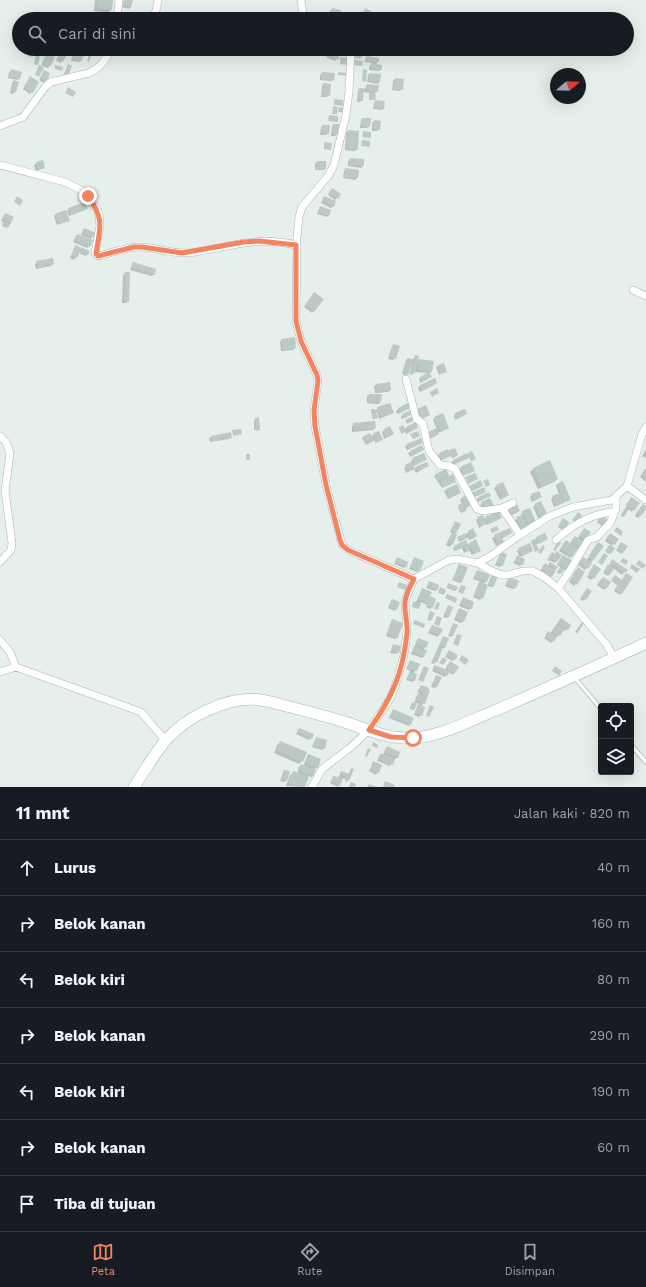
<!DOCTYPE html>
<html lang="id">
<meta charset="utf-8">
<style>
:root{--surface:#171b24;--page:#20242c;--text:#f1f3f6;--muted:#9ea1a6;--line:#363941;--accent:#f4845f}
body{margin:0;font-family:"Work Sans",sans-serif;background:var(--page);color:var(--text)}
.controls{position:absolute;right:12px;bottom:12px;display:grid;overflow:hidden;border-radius:4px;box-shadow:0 4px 16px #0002}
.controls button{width:36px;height:36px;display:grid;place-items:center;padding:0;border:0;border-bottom:1px solid var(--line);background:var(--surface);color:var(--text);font:20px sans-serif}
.compass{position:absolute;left:550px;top:68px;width:36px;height:36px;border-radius:50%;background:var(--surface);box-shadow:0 4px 16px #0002;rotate:71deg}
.stop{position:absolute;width:12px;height:12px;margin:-9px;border:3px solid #f4845f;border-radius:50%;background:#fff}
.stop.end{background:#f4845f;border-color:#fff;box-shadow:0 1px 4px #0008}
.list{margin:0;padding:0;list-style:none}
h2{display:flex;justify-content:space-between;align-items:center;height:52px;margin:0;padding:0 16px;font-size:17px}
h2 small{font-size:13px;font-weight:400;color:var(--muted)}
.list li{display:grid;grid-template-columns:26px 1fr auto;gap:12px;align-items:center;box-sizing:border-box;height:56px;padding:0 16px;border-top:1px solid var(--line)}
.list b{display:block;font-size:15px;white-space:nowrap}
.list em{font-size:13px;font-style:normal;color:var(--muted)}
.icon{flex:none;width:22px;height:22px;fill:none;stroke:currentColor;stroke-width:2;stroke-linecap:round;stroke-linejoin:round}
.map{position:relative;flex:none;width:646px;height:787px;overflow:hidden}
.search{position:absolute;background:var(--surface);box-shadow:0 4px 16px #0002;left:12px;right:12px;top:12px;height:44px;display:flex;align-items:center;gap:10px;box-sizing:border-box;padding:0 14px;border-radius:22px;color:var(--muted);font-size:15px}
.sheet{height:444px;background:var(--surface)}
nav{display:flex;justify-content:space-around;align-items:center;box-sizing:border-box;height:56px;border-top:1px solid var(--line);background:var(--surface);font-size:11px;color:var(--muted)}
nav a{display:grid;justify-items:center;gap:2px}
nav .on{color:var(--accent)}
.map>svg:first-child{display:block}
.shadow{fill:#0003}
.building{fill:#bbcac4}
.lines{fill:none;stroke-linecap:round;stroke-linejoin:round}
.lane-casing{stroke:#a8b8b2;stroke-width:5}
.street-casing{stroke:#a8b8b2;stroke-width:8}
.secondary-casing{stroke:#a4bbb3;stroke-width:12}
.lane{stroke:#fff;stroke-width:3.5}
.street{stroke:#fff;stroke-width:7}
.secondary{stroke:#fff;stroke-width:11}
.route{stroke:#f4845f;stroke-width:5}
</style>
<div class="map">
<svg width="646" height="787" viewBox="0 0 646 787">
<rect width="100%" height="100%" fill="#e6efeb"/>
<path class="shadow" d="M95,0H112L111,10L108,13L94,11Z
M124,0H130L131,7L129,9L122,7Z
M332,9L338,19H329L330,11Z
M36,49H43L38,57L36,65L34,64L36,57L33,55Z
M59,49H65L63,51L62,61L60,63L56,60L63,50Z
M71,49H85L83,52L70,51Z
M330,49H341L335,61L326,57Z
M355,49H368V52L366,54L355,52Z
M46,55L54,58L48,68L41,65Z
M73,55L81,60L80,62L71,61L72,57Z
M366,57L378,62L375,65L381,69L379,71L369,70V66L373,63L364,62Z
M11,71L19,78L18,80L8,78L9,72Z
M44,71L49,74L44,83L39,80Z
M322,73L333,80L331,81L320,80V75Z
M370,74L379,82L378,84L367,82L368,75Z
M29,79L32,92L30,94L23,89Z
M395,79L402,89L400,91L392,90L393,81Z
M14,81L18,82L15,92L13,94L10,93L12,83Z
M324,84L329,95L327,97H321L322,86Z
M367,85L377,91L375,93L374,99L369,100V95L371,93L363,92L362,100L360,102H357L358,90L360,89H365Z
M376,101L383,108L382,110L373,109L374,103Z
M362,119L369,126L367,128H360L361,120Z
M374,121L379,129L377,131H372V123Z
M334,125L337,134L335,136H331L332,127Z
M323,126L328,133L326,135H320L321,127Z
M348,131L357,149L355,151L345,150L346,133Z
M350,159L363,160V166L361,168L348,166V161Z
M42,161L44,168L36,171L34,165Z
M317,162L325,169L323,170H315V164Z
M346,169L357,178L355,180L343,178L344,171Z
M330,191L340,194L335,200L328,195Z
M325,197L333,206L331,208L321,203Z
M320,207L329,215L327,217L317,214Z
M69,209L85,210L69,216L67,211Z
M56,214L69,220L57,225L54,216Z
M4,216L11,223L7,228L2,226L4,222L1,221Z
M84,229L95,233L91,239L81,235Z
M77,235L89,246L87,248L73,242Z
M75,247L87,254L86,256L78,253L74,260L70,258Z
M37,262L53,264L51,266L36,269L35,264Z
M133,263L154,274L152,276L130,270Z
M125,273L128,301L126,303H122L123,275Z
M313,295V311L312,313L304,307Z
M282,340L295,348L293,350L281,351L280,342Z
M394,345L395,358L393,360L388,359L392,347Z
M415,356L416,363L419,360L431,372L429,374L430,377L428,379L420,383L419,379L420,378L429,373L414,372L412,375L410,374L412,363H411L408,374L406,375L402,374L406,360L407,359L413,360Z
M443,364L446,371L439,375L436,367Z
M435,380L436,383L434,385L420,392L418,388L420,386Z
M389,383L390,390L388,392L375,393L374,386L376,385Z
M369,395L380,402L379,404L367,403V396Z
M410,404L411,407L409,408L398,414L396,411L398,409Z
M378,408L393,413L379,419L377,412L375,413L376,418L373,419L371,411H375Z
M418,410L429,415L420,420L416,412Z
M413,413L402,419L401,417L403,415Z
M455,414H466L455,420L454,416Z
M435,418L448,428L438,433L436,436L429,439L427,434L437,429L433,420Z
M255,419L259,430V431V430H254V421Z
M354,424L375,428L373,430L352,432V426Z
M403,426L404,430L406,428H417L406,434L405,431L401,433L399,428Z
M383,431L393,434L384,439L382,432Z
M369,434L371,437L374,434L382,439L376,443L374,440L366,445L362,438Z
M211,437H231L229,439L210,442L209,438Z
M420,439V444L407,450L405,447L407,445Z
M422,446L423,450L421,451L410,457L408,453Z
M646,449V458L642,456Z
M447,450L448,453L450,451L457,456L452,458L451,455L440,461L437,456Z
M468,454L474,460L471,461L469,456L466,459L453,465L451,462L453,461Z
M413,459H426L412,467L413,469L406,473L404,468L412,463L411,461Z
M428,466L416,473L414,470L416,468Z
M461,468L472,472L462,476L459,470Z
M533,469L557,479L554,482L538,489L530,472Z
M445,470L453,483L442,488L434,476Z
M646,471V482L640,477L643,472Z
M503,483L508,495L500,500L494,488Z
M557,484L570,499L554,507L551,499L559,494L556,486Z
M456,485L458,494L448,499L444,491Z
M489,493L490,496L478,502L476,500L478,498Z
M532,495L541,497L532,502L530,497Z
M462,498L470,505L465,509V511L461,513L458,507L462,504L460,500Z
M490,499L483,511L480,505Z
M630,500L633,510L632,512L628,509L623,517L621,516Z
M535,505L546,515L539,520L533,507Z
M641,507H646L638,518L635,516Z
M510,509L519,511L510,516L508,510Z
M523,512L533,523L519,530L515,520L522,516L521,514Z
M478,518L484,520L486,518H501L487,525L486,523L479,528L476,520Z
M599,518L604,524L602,526L597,522Z
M562,521L564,528L563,530L558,527Z
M455,522L457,532L454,534L456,535L450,547L446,545L452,533L450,532Z
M473,529L476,536L474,538L469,540L468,537L459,542L458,538L467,534L468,531Z
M583,531L585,540L570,558L559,551L564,543L570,544L573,539H577Z
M501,533H511L501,539L503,542L496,546L492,538Z
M608,536L617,539L611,547L613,548L609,554L606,552L611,545L605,541Z
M537,538L547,539L535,545L537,550L535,551L531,542Z
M476,541L480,551L472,555L469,550L464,553L462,548L454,551L453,548L455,547L468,545Z
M597,545L593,560L585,570L578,565L581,560L586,561Z
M620,545L623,552L621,554L616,550Z
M519,549L532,551L520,557L517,551Z
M501,553L502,565L500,567L495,565Z
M552,553L560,555L555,563L549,560L547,561Z
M517,557L522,564L520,566L513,563Z
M563,557L567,568L565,570L564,569L559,574L557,572L561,568L557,565Z
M397,559L406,566L404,568L394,564Z
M414,559L419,570L417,572L409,569Z
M550,563L557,567L550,578L540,571L543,566H548Z
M611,563L626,570L622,575L613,568L608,576L603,573Z
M460,565L462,582L460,583L452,580Z
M593,568V578L591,580L587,577Z
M576,570L584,572L574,586L569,582Z
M477,571L486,582L483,584L487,586L492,575L494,586L492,587L487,586L480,600L473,597L478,585L481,582L473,579Z
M625,576L621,593L620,595L614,591L618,586L612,581L615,577L621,581Z
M509,578L515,588L513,589L505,586Z
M601,580L605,588L604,590L597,585Z
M430,582L437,589L435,591L426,588Z
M448,585L457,587L455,591L447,588Z
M422,589L429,597L432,607L430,609L426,607L427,605L421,602L418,609L412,607L414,602H416Z
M587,589L585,599L583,601L580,599Z
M463,599L471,608L469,610L459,606Z
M392,600L396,609L395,611L388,608Z
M448,606V617L447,618L443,617Z
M459,609L463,621L461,623L454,620Z
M392,620L397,638L395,639L386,636Z
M559,621L567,629L565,631L563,629L559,635L557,637L556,636L551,643L544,638L547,634H550Z
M453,624V635L451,637L448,636Z
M432,626L441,630L438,637L428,633Z
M443,637L447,639L444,648L441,649L434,664L431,663Z
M418,639L428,643L423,650L424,656L422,658L411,654Z
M393,645L398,652L396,654L390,653Z
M449,651L457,655L453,661L445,657Z
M410,661L419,665L413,674L414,680L412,682L406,680L411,671L406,669Z
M448,664L453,673L452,675L449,672L445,677L432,671L435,666L445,670Z
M435,678L437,686L435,688L431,687Z
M421,686L427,689L424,703L421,706V715L419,717L414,715L417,707L420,704L416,703L413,710L410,709L412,704H414L417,696L420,693L417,692Z
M393,710L410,725L409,726L389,718Z
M298,731L311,738L309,740L296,734Z
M316,738L324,748L322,750L312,747Z
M280,742L302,761L299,764L274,753L277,745Z
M387,748L399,753L397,758L394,759L390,766L377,761L379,756L381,754L383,755Z
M308,755L317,767L314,770L313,776L311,777L308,776L304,787L286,786L290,775L294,772L297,773L299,767L301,765L303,766Z
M374,762L381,765L376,775L369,771Z
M351,769L350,778L346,782L345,781L346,779L342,778L338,787L330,783L334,777L338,778L341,772L348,775Z
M284,771L286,781L284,782L280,781Z"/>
<path class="building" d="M98,0H113L112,10L97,8Z
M124,0H133L131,7L123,5Z
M332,8L341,10L339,19H330Z
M365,8L371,11L368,19H361Z
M36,49H44L40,56L34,53Z
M330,49H342L338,60L328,55Z
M356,49H369V52L356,51Z
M371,49H375V53H371Z
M30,50L33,51L31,57L28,56Z
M62,50L68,53L63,62L57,58Z
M90,52L92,53L89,62L87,61Z
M46,54L55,57L51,66L42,63Z
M73,54L83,55L82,61L72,60Z
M356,54L362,55L361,59L355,58Z
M36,56L40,57L38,65L34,64Z
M366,56L379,58V62L365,61Z
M340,57L348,58L347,65L340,64Z
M355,60L363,61L362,66L354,65Z
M371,63L382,65V70L370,68Z
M68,64L72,66L67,78L63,76Z
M39,65L44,67L39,77L35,75Z
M55,65L63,67L62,71L55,69Z
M11,69L22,72L20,79L9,77Z
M363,69L367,70L366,82L362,81Z
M44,70L50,73L47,81L40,78Z
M322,72L335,73L334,80L321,79Z
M338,72L348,73V76L338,75Z
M369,73L381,74L380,82L369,81Z
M30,76L39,82L33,93L24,87Z
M395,78L404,79L403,90L393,89Z
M14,80L19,82L16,92L11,91Z
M323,83L331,84L330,96L322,95Z
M367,84L379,85L378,92L366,90Z
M68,87L76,92L73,97L65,93Z
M359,88H364L363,101L358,100Z
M369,93L376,94L375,100L369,99Z
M334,99L343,100V106L334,105Z
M375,100L385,101L384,109L374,108Z
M333,106L338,107L337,114H332Z
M339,107L343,108V112H338Z
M329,115L338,116V122L328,121Z
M362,118H371L370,127L361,126Z
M374,120L381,121L380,130L373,129Z
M333,124H339L338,135L332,134Z
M322,125H330L329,134L321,133Z
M348,130L359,131L358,150L346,148Z
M363,131L371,132V138L362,137Z
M362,140L370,141V147L361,146Z
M324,142L332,143L331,150L324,149Z
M350,158L364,159V166L349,165Z
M43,160L45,168L38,170L36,162Z
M317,161H326V169H316Z
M345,168L359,170L358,178L344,177Z
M332,188L341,194L338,199L329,193Z
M17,196L23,200L20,206L14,202Z
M324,196L336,201L334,207L322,201Z
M85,202L88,209L71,215L68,208Z
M320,206L331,210L329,216L318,212Z
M66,210L70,221L59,224L55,214Z
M5,213L14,217L11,223L2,219Z
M3,222L10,224L8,228L2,226Z
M84,228L96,233L94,237L82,233Z
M77,234L93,240L90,247L74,240Z
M75,245L90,251L88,255L80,252L77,258L71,256Z
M53,258L54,264L38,268L36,261Z
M133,262L156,269L155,275L131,268Z
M125,272H130L129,302L124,301Z
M314,292L324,299L314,312L305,305Z
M295,337L296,348L283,350L281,339Z
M393,344L400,346L396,359L390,357Z
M415,355L419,356L415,373H411Z
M407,358L413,359L409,374L404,373Z
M419,359L434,361L432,372L418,370Z
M444,363L447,372L441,374L438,365Z
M429,372L432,377L422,381L420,377Z
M435,378L437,383L422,391L420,385Z
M390,382L391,390L377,392L376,384Z
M437,388L439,393L432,397L430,392Z
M369,394H382L381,402H368Z
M410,402L412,407L400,413L398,408Z
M390,403L394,413L381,417L377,407Z
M426,405L430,415L422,419L417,409Z
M371,409H375L378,418L373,419Z
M413,409L415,413L404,418L402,414Z
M465,409L467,414L457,419L455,413Z
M443,413L449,428L441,432L434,417Z
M414,416L416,419L407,424L405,420Z
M259,417L260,430L256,431L255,418Z
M375,421L376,428L354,430L353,423Z
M416,422L418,428L408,432L406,427Z
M403,425L406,431L402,434L399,427Z
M390,426L394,434L386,438L383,430Z
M437,428L439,434L431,438L428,432Z
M241,429L242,434L233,436L232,430Z
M379,431L383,440L377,442L373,433Z
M418,431L420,436L413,439L410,434Z
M231,432L232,438L212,441L211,436Z
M370,433L374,441L368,444L364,436Z
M421,438L423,443L409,449L407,444Z
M422,445L424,450L412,456L410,451Z
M455,448L458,455L453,458L449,450Z
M448,449L451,456L442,460L439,453Z
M472,451L476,459L472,461L468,453Z
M424,453L427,460L415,465L412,458Z
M467,453L469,458L455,464L453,460Z
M246,454H250V460H246Z
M550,460L558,479L541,487L533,468Z
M411,462L415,469L408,472L405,465Z
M427,462L429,466L417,471L415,467Z
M471,462L475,471L464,475L460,467Z
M446,469L449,475L438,480L435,474Z
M645,469H646V479L641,475Z
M475,473L478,479L468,484L465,477Z
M453,474L456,482L443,487L440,480Z
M488,479L490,485L486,487L483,481Z
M481,480L483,486L472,491L469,486Z
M563,481L571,500L565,502L557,484Z
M503,482L509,495L502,499L496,485Z
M457,484L461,493L450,498L446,489Z
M484,487L486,492L473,498L471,493Z
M539,491L542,497L534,501L531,494Z
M489,492L491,496L480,501L478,497Z
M560,493L564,503L556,506L552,496Z
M466,495L471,505L466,508L461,498Z
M631,497L640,503L634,511L626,505Z
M490,498L494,506L485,510L481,502Z
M541,501L548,516L541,519L534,504Z
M463,503L467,510L461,513L458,505Z
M517,504L520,511L512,515L509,508Z
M643,504L646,506V509L641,516L636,513Z
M626,507L629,509L624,517L621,515Z
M530,508L536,522L529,525L522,511Z
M499,511L502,518L489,524L485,517Z
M578,512L582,515L577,523L572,520Z
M483,515L487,524L481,526L477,517Z
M522,515L527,526L521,529L516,517Z
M601,515L608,520L605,525L598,520Z
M563,518L569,522L565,529L559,525Z
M455,521L461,524L457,532L451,530Z
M497,526L499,530L492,533L490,529Z
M617,527L623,532L621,536L614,531Z
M473,528L477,536L471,539L468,531Z
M510,528L512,533L503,538L500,532Z
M584,528L591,532L585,540L579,536Z
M452,532L457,534L453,545L447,543Z
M499,532L504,542L498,545L494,535Z
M466,533L468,538L459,542L457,537Z
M545,533L548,539L539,544L536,537Z
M610,533L619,539L615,545L606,539Z
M575,536L584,542L580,547L571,541Z
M476,539L481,551L474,554L469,543Z
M534,539L539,550L535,552L531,541Z
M466,540L471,550L466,552L464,547L456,550L454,546Z
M566,540L578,548L572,557L561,548Z
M558,541L561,543L555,551L553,550Z
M598,542L604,546L593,561L588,557Z
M621,542L628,546L623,553L617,548Z
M530,543L533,551L522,556L518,548Z
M543,545L545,547L541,554L538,552Z
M609,545L615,548L611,554L605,551Z
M556,551L562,555L557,562L551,558L550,561L547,560L552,552L555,554Z
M501,552L507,554L503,566L496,563Z
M604,553L608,556L602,565L598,562Z
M517,555L525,559L523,565L515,562Z
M563,555L573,561L567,569L560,564V565L557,564Z
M397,557L408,562L407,567L395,562Z
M414,557L424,561L420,571L410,567Z
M583,557L592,563L588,569L579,563Z
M623,558L628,561L626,565L620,562Z
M612,559L628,570L625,573L610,563Z
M639,560L646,565L643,569L636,564Z
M550,562L558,567L557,569L548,564Z
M545,563L556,571L552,577L541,569Z
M459,564L468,567L462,582L453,579Z
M594,564L601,569L594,579L588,575Z
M608,564L614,568L610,575L604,571Z
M632,564L640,569L637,573L630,568Z
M561,567L564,570L561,574L557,571Z
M578,567L585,572L577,585L570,580Z
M477,570L490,575L487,582L474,577Z
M626,573L633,577L622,594L615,589L618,585L611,580L615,575L622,580Z
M492,574L498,576L494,586L488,584Z
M509,577L519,581L516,588L506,584Z
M603,577L611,582L606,589L598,583Z
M429,581L439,585L438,590L427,586Z
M399,582L407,585L405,590L397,587Z
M479,582L488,585L483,599L474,595Z
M448,583L458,587L456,591L447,587Z
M461,585L466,587L463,594L458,592Z
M440,587L446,590L444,595L438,593Z
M422,588L432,592L430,596L436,599L433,608L427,606L428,603L418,599Z
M587,588L592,591L586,600L581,597Z
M447,594L457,598L456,603L445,598Z
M463,597L474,602L472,609L460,604Z
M392,599L400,602L397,610L389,606Z
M414,601L421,604L419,609L412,606Z
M437,602L440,603L438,610L434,609Z
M448,605L453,607L449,617L444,615Z
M459,608L468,612L464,622L455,618Z
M430,611L435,613L431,621L427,620Z
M437,616L442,618L439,626L434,624Z
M561,618L571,625L568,630L557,623Z
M392,619L403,623L398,638L387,634Z
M415,620L425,624L424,628L413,624Z
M582,622L584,623L577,634L575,632Z
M453,623L458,625L453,636L449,634Z
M556,624L564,630L560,636L552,631Z
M432,625L443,629L440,635L429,631Z
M548,631L557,637L554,642L545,636Z
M457,634L462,635L458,646L453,644Z
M443,636L449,638L445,648L439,646Z
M418,638L429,642L426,648L415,644Z
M393,644L401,646L399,653L391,651Z
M414,646L427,650L424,657L412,652Z
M438,648L442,650L437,663L433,661Z
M449,650L458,655L456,660L446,655Z
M462,655L469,660L465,665L459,660Z
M443,657L447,660L443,665L439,663Z
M410,660L420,664L417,671L407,668Z
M450,661L459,667L454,674L446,668Z
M434,665L450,671L448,676L433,669Z
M424,666L429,668L423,682L418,680Z
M555,666L562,671L559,676L552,671Z
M410,671L417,674L415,681L407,678Z
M436,675L442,677L437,687L432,685Z
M421,685L429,688L428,689L430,690L425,704L415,700L418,693L422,695L424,692L419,690Z
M412,702L417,704L414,710L410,708Z
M418,704L425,707L422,716L415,713Z
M430,705L434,707L429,717L426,716Z
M393,709L414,718L411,725L390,716Z
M299,728L314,734L312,739L297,732Z
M316,737L327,740L325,749L313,746Z
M280,741L307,752L303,762L276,750Z
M373,742L378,745L377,748L372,746Z
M387,746L400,752L398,758L384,752Z
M368,748L371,749L367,757L365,756Z
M381,753L395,759L393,765L378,759Z
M308,754L321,759L318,768L305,762Z
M373,761L382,765L379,773L370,769Z
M301,764L316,770L313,776L298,770Z
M351,768L354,769L349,781L346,779L347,777L340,774L341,771L349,774Z
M284,770L290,771L287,781L281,779Z
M293,771L309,777L305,787H298L288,783Z
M333,776L343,778L340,786L331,781Z
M385,781L395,785L394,787H383Z
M351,782L356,784L355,787H349Z
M369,784L377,787H367Z"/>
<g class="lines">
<defs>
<path id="lane" d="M575,678L601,709
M631,745L646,762"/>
<path id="street" d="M301,0L303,14L307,19
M117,19L119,0
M152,19L156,11L158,0
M351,49L349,92L346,115L334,165L328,176L302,207L299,217L297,237L296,321L301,341L317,375L318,381L314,410L315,426L326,485L342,545L348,550L414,579
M0,126L23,117L46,86L51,82L89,73C99,68 107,60 110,49
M0,165L65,182L83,191L95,207L99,214L100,226L95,253L98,256C112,253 128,246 142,247C158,248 172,254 188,253C228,248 254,235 296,245
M633,290L646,296
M406,379L416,418L423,424L429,451L440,465L449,466L455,469L477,509L483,511L502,508
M0,436L6,442L10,453L5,491L12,543L11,550L0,562
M627,486L646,500
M513,503L502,508L520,535
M556,540C572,525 593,513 615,512
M478,563C486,568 498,576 507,575C515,574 523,569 532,571C541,573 550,582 558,588L607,645L614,658
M558,588L569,572L588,540L597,537L610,523L616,509V497
M0,640L10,652L16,667L141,712L165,740
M0,672L16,667
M312,787L322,769L351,747L369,730L390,699L395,687L404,655L407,632L405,601L414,579L449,560L457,559L478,563L492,555L520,535L548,517L573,507L612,500L627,486L642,434L646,427"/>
<path id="secondary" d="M134,787C144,772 154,754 166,740C186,717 229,695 260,700C269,701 278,704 286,706C306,711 325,716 345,722C368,730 390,740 415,738C443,735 469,721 494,711C545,689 596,667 646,643"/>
</defs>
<use href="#lane" class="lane-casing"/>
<use href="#street" class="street-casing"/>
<use href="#secondary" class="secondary-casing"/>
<use href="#lane" class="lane"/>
<use href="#street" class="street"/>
<use href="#secondary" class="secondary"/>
</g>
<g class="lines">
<path class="route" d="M88,196C105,220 100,227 96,254L98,256L134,247H142L182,253L244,242L259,241L296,245V321L301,341L317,375L318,381L314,410L315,426L326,485L340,540L342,545L348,550L414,579C410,586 406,594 405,602C404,612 408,623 407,633C403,673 392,698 369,730L391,737L413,738"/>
</g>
</svg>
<div class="controls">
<button><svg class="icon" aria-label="locate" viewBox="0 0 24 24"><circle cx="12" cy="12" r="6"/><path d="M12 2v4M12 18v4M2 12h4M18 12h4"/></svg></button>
<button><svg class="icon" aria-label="layers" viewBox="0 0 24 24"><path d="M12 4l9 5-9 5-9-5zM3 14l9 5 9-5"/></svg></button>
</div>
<svg class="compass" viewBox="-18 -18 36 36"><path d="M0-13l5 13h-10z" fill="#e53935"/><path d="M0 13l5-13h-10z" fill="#9ea1a6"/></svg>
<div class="stop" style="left:413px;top:738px"></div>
<div class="stop end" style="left:88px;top:196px"></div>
<div class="search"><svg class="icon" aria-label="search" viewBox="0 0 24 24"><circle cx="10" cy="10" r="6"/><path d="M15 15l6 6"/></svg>Cari di sini</div>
</div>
<section class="sheet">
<h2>11 mnt<small>Jalan kaki · 820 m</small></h2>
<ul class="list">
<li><svg class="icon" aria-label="ahead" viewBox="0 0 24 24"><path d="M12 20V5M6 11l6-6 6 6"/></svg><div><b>Lurus</b></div><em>40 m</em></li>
<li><svg class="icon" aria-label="right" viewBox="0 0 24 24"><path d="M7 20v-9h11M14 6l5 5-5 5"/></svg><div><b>Belok kanan</b></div><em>160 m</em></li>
<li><svg class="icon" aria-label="left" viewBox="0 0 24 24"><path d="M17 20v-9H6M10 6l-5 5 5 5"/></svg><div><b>Belok kiri</b></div><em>80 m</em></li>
<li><svg class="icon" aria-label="right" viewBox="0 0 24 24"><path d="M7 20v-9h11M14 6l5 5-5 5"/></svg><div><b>Belok kanan</b></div><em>290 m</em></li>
<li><svg class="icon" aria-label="left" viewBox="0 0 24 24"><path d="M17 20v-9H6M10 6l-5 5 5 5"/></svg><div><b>Belok kiri</b></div><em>190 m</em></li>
<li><svg class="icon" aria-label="right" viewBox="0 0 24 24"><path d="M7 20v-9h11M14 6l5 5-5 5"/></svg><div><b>Belok kanan</b></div><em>60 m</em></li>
<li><svg class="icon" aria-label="arrive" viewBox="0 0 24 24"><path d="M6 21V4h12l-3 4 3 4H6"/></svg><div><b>Tiba di tujuan</b></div></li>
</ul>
</section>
<nav>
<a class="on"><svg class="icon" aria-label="map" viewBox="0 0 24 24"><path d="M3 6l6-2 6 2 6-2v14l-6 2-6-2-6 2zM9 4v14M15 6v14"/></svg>Peta</a>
<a><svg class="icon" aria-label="directions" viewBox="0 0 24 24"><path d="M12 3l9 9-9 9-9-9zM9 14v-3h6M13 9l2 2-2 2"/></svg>Rute</a>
<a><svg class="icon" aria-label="saved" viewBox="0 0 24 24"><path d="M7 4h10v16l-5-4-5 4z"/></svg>Disimpan</a>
</nav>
